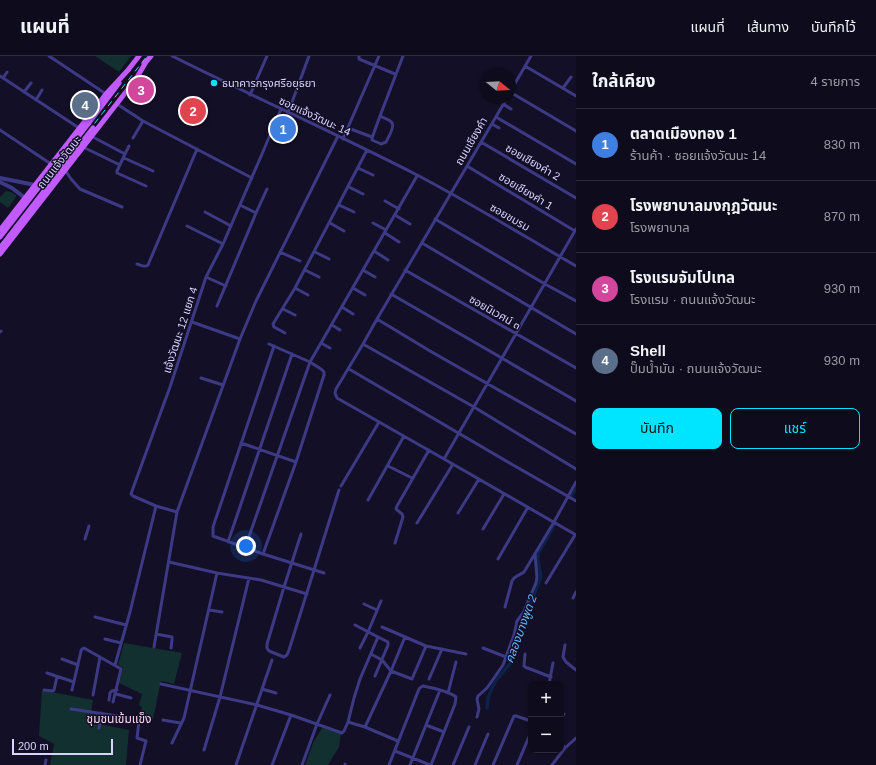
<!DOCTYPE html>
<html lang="th">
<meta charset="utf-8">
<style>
:root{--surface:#0e0b1c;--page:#171425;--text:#f1f3f6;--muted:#9b9ba3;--line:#2e2b3b;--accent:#00e5ff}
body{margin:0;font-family:Helvetica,"Noto Sans Thai",sans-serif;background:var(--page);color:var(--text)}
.controls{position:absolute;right:12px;bottom:12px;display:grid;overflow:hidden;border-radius:8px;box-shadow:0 1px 3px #0004}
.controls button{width:36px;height:36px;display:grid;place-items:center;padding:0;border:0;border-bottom:1px solid var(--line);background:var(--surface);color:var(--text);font:20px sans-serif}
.compass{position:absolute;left:480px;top:12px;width:36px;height:36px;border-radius:50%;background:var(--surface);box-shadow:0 1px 3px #0004;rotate:108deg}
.scale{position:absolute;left:12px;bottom:10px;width:101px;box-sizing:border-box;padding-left:4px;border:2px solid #d9d4ff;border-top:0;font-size:11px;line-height:14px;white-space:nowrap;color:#d9d4ff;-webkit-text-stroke:3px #130f26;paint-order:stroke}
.you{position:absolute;left:246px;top:490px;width:14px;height:14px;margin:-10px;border:3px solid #fff;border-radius:50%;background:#1a73e8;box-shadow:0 0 0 6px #1a73e833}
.badge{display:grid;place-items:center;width:26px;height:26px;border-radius:50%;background:var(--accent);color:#fff;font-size:13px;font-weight:700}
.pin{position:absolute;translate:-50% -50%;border:2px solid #fff;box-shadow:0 1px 4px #0006}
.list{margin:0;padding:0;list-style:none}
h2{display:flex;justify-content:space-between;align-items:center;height:52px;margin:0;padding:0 16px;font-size:17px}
h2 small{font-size:13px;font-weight:400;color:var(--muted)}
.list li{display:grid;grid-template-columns:26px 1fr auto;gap:12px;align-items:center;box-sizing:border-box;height:72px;padding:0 16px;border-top:1px solid var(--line)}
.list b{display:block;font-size:15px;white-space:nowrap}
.list p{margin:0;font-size:13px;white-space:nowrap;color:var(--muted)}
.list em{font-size:13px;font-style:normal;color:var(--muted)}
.actions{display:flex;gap:8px;padding:12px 16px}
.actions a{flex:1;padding:9px 0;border:1px solid var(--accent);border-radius:8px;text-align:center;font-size:14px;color:var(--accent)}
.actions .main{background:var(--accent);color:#111}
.map{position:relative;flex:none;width:576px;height:709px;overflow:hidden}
header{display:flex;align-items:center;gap:24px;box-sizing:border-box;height:56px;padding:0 20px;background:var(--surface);border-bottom:1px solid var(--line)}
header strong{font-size:19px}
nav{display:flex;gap:22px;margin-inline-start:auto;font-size:14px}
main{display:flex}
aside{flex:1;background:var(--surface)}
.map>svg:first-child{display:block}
.green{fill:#12302f}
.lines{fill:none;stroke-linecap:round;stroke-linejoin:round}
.canal{stroke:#0c2248;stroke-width:3.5}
.minor{stroke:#3d3a85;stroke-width:3}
.tertiary{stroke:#3d3a85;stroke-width:4}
.primary{stroke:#c25bff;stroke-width:5}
.rail{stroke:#00e5ff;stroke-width:1;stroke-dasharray:6 5;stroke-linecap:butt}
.primary-bridge{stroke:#c25bff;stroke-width:5}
.poi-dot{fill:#00e5ff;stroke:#130f26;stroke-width:1.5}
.labels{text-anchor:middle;stroke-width:3;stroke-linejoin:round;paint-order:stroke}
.poi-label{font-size:11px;fill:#d9d4ff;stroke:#130f26;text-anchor:start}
.street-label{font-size:11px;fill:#d9d4ff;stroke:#130f26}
.water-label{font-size:12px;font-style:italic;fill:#62b6ff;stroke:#130f26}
.neighbourhood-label{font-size:12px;fill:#ffd6f0;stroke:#130f26}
</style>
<header>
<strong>แผนที่</strong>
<nav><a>แผนที่</a><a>เส้นทาง</a><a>บันทึกไว้</a></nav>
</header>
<main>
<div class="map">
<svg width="576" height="709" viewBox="0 0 576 709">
<rect width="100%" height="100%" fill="#130f26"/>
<path class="green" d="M95,0H131L119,16Z
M6,135L11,136L16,139V141L8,152L0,146V141Z
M124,587L182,597L174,628L161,625L153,663L140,660L142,651L139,649L142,638L119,627L123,612L118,609Z
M42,634L93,644L91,656L101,658L99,668L129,674L126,709H50L54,688L39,680Z
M322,672L341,677L339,691L328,709H305L313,687Z"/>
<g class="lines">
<path class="canal" d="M571,440L576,432
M487,652L488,642L492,632L497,623L510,608L513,596L514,589L522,564L530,549L541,521L538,505V498L554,470"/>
<path class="minor" d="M49,0L106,38
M172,0C254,41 337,78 419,120C472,148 524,180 576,210
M359,0V3L395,18
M531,0L510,36L576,75
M525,10L576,40
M0,20L79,72
M3,22L7,16
M563,32L571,21
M24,36L31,27
M250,39L267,0
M507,42L377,263L363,288L336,333L335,337L337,342L444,403L576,479
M36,44L42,34
M117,48L143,65L252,122
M503,48L511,53
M288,57L309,0
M380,60C383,62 390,63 392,67C395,71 388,82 386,86L381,88L372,84V82Z
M380,60L403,0
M496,61L576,108
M492,68L499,72
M348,72L372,81
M0,74L51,108
M91,80L125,98L117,115V117L146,130
M133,82L143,65
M343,83L379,0
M481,86L576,142
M83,91L120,109
M125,98L129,90
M124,102L153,115
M467,110L575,175
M358,112L373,119
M65,114L71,123L80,133L122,151
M349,131L363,138
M385,145L399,153
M240,149L256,157
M339,149L354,156
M205,156L231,170
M395,159L410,168
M435,163L545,228L576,245
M330,167L344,175
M373,167L386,174
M187,170L223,188
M385,177L399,186
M422,187L576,278
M374,195L388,204
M280,196L300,205
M315,196L329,203
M137,208C141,209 145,212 148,209L197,93
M305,214L319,221
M363,214L375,221
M405,214L576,312
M206,221L226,230
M295,232L308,239
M353,232L365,239
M391,238L576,345
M217,250L256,157L267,133
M342,251L353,258
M283,253L295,259
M377,263L430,295L576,378
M192,266L240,283
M332,269L340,274
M0,276L1,275
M285,277L274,271L273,268L295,232L367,94
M321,287L330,292
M363,288L474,351L576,413
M274,290L213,471V480L263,498L324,517
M349,313L513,409L576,445
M201,322L223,329
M241,387L296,406
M444,403L576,173
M388,410L412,422
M341,430L379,366
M368,444L404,380
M177,456L156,450L133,440L131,438L132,435L170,331L206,221L223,188L262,98L281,53
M458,457L479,423
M417,467L453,408
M483,473L504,438
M301,478L284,531L267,588V592L269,595L284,601L287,599L289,594L339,434
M85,483L89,470
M228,486L292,298
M395,487L403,461L402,458L396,453L397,450L429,394
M245,492L310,306L417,120
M263,498L296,406L324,319V316L321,313L310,306L269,288
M498,503L528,451
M169,506L217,517L261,524L307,538
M546,527L575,479
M573,542L576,536
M364,548L377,554
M505,551L512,525C514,520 520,519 524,516L554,466L576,426
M209,554L222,556
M95,561L126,569
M382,571L426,590L466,598
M156,578L172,581V584L171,592
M105,583L121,587
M565,589L563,601L566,606L576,614
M154,591L177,456L240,283L256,245L338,80
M360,592L368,576L381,545
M483,592L506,601
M371,598L382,604L391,615L412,623L426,590
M525,598L524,610L525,611L551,621
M62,603L78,609
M115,609L130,556L156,450
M47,617L74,626
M375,620L388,589V586L378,581
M429,623L442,593
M161,628L257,649L291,659L342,677L344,675L348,666L354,642L360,623L378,581L355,569
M549,628L553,607
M262,633L276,637
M44,634L53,635L54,634L57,621
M72,634L81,595L82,593L84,592L121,613L113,646
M448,637L456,606
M116,638L131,642
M93,639L100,601
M109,644L110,637L112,635L117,634
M71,653L138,663L139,665L137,682L146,685L140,709
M477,661L479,653L477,643L478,640L487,632L503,609L514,579L517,565L523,557L536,527L537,521L535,498
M561,662L564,658
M163,664L180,667
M348,666L365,671L391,615L405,581
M426,669L444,676
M365,671L398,685
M99,672L101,657
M172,687L184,662L217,517
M561,687L565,692
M204,694L220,641L249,522
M395,695L430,709
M45,709L46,704
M236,709L272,604
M272,709L291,659
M302,709L317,668L330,639
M345,709V708
M389,709L419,633L421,631L423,630C433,632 449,635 456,641L455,648L431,709
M410,709L440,634
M453,709L469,671
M475,709L488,678
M493,709L514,660H516L531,665
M517,709L531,676
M552,709L565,692L576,682"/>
<path class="tertiary" d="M0,122L35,129
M0,126L12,132L25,142"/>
<path class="primary" d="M144,8L151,0
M128,14L139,0
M88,68L119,27
M0,174L106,38L129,13
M0,198L136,23L146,6"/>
<path class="rail" d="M0,189L147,0"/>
<path class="primary-bridge" d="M0,181L88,68
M0,192L93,72"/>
</g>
<circle class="poi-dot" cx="214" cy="27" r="4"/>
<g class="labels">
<g class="poi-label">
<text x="222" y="31">ธนาคารกรุงศรีอยุธยา</text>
</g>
<g class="street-label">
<text transform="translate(315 60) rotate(25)" y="4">ซอยแจ้งวัฒนะ 14</text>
<text transform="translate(471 85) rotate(-60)" y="4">ถนนเชียงคำ</text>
<text transform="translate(59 106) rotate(-52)" y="4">ถนนแจ้งวัฒนะ</text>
<text transform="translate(533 106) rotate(30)" y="4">ซอยเชียงคำ 2</text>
<text transform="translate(526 135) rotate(31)" y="4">ซอยเชียงคำ 1</text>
<text transform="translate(510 161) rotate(30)" y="4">ซอยชมรม</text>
<text transform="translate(495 256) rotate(30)" y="4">ซอยนิเวศน์ ๓</text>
<text transform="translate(180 274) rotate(-72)" y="4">แจ้งวัฒนะ 12 แยก 4</text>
</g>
<g class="water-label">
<text transform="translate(521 573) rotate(-70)" y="4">คลองบางพูด 2</text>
</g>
<g class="neighbourhood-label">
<text x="119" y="667">ชุมชนเข้มแข็ง</text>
</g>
</g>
</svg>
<div class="controls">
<button>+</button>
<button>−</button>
</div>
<svg class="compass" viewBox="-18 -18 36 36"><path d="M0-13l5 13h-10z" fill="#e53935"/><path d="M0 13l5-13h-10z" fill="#9b9ba3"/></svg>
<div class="scale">200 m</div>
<div class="you"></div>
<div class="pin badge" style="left:283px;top:73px;background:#3f7fe0">1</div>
<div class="pin badge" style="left:193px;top:55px;background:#e0444e">2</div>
<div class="pin badge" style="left:141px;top:34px;background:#d1479c">3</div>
<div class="pin badge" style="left:85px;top:49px;background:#5c6f8a">4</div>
</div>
<aside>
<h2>ใกล้เคียง<small>4 รายการ</small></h2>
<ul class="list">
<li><span class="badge" style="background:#3f7fe0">1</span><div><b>ตลาดเมืองทอง 1</b><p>ร้านค้า · ซอยแจ้งวัฒนะ 14</p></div><em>830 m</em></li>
<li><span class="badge" style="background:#e0444e">2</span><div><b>โรงพยาบาลมงกุฎวัฒนะ</b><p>โรงพยาบาล</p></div><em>870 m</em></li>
<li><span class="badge" style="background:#d1479c">3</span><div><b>โรงแรมจัมโปเทล</b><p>โรงแรม · ถนนแจ้งวัฒนะ</p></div><em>930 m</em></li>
<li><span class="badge" style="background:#5c6f8a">4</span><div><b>Shell</b><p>ปั๊มน้ำมัน · ถนนแจ้งวัฒนะ</p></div><em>930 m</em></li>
</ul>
<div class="actions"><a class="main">บันทึก</a><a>แชร์</a></div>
</aside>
</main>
